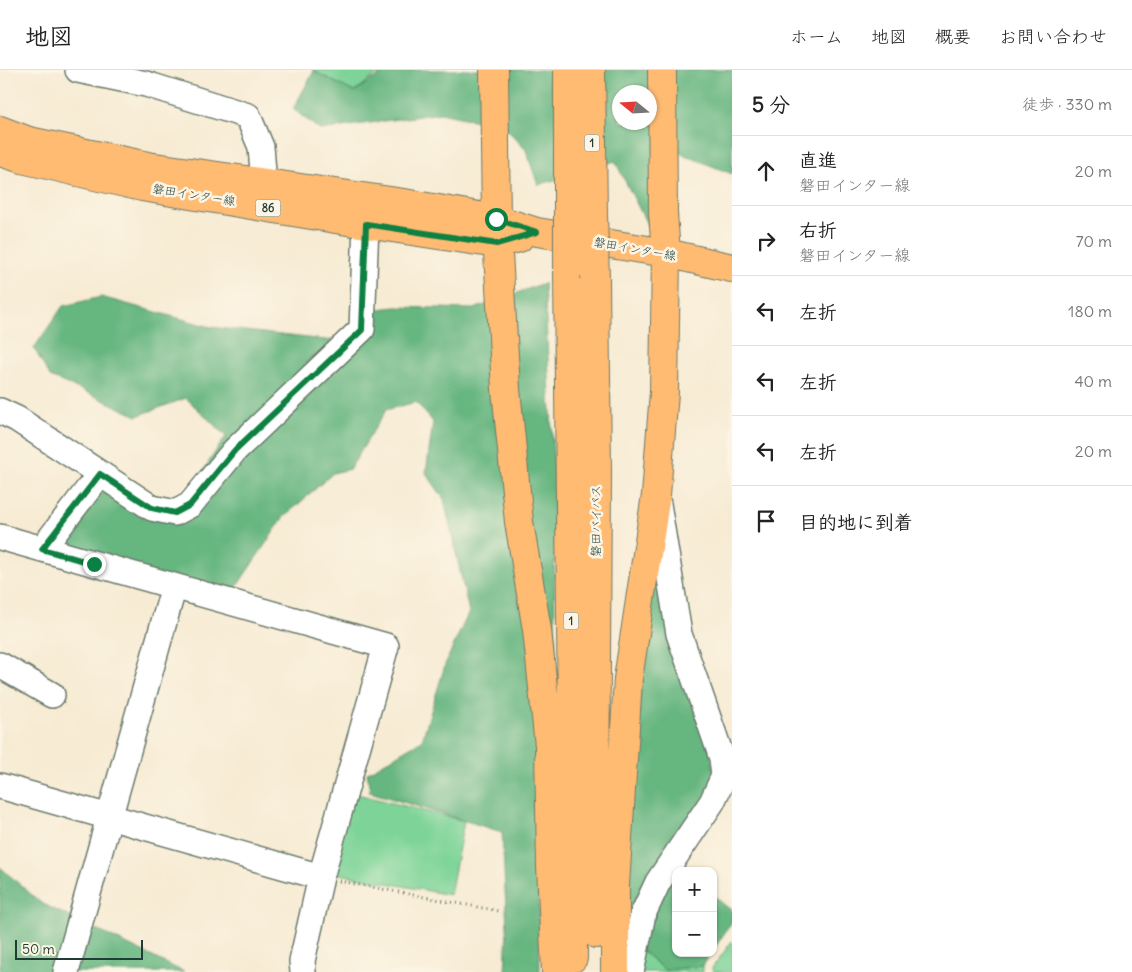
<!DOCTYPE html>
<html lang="ja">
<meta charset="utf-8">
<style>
:root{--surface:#fff;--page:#f6f6f6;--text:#222;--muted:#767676;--line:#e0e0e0}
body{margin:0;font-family:Delius,"Klee One",sans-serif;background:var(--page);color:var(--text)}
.controls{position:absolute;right:15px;bottom:15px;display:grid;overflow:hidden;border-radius:10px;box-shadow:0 1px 4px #0004}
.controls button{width:45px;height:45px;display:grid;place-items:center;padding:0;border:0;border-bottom:1px solid var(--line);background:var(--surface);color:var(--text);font:25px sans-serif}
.compass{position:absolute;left:612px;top:15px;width:45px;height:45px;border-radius:50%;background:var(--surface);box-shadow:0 1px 4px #0004;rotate:288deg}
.scale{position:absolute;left:15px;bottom:12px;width:128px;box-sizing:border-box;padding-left:5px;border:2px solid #1f3d34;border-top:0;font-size:14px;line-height:18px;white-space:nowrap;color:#1f3d34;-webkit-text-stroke:4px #fcf5e5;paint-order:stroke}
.stop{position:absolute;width:15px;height:15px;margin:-11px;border:4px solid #0b8043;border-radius:50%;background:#fff}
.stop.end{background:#0b8043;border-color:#fff;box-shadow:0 1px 5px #0008}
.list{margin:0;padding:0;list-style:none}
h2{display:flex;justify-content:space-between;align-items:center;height:65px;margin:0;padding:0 20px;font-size:21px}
h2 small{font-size:16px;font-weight:400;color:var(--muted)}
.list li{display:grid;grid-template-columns:32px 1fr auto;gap:15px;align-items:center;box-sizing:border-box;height:70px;padding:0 20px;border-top:1px solid var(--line)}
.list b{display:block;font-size:19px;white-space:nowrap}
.list p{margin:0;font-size:16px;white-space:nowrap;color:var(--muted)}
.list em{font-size:16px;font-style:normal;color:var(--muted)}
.icon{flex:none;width:28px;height:28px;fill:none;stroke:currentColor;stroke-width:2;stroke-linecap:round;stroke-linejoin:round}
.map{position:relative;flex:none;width:732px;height:902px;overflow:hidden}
header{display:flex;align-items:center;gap:30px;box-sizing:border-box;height:70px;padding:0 25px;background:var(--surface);border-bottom:1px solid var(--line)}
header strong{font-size:24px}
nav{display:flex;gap:28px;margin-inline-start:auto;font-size:18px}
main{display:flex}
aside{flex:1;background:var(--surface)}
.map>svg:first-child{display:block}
.green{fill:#7ed498;stroke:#4e8866}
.forest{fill:#66b680;stroke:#427a5a;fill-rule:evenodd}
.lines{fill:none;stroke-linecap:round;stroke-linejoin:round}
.minor-casing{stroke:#6b7a6c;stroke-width:28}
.major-casing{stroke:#6b7a6c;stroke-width:30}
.highway-casing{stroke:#6b7a6c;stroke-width:30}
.path{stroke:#6b7a6c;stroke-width:3;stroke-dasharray:1 4;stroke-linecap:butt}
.minor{stroke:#fff;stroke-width:25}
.major{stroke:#ffbb71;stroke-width:28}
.highway{stroke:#ffbb71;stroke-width:28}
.highway-bridge-casing{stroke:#6b7a6c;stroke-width:30;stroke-linecap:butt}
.highway-bridge{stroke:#ffbb71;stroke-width:28}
.route{stroke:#0b8043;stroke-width:6}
.labels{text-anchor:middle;stroke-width:5;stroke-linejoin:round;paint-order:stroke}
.shield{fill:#fcf5e5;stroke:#617469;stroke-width:1}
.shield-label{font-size:11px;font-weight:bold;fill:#1f3d34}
.street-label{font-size:12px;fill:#1f3d34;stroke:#fcf5e5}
</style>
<header>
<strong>地図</strong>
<nav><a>ホーム</a><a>地図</a><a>概要</a><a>お問い合わせ</a></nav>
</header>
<main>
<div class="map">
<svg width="732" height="902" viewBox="0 0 732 902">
<rect width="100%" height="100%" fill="#fcf5e5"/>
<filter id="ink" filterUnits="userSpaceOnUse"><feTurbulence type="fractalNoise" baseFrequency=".02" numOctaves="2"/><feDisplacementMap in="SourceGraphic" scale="10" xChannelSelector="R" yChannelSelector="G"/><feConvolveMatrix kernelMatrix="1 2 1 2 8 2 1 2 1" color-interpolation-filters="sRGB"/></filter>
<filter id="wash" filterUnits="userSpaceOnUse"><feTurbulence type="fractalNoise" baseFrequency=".0096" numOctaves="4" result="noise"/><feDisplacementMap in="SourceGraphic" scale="20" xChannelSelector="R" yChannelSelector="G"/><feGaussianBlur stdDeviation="1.12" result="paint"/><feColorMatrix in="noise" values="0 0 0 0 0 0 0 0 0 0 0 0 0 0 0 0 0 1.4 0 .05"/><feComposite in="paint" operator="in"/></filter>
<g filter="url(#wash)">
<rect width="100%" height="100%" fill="#f7ebd3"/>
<path class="green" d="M312,0H382L354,22Z
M349,722L464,751L450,825L329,802Z
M732,871V902H713L712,898Z
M636,876L665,900L703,896V902H633Z"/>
<path class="forest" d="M386,0H732V104L662,76L653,166L615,91L538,115L526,80L505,57L441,43L320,60L293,39L314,1L354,22ZM620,22H650V52H620Z
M544,213L554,400L555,578L560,656L538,774L540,902H505L507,858L502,762L370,722L367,703L422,670L446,592L469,542L444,429L426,403L433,352L416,332L386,340L350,399L333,403L283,448L227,531L42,479L100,404L175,443L226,366L186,328L137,346L84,321L50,307L34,278L63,236L101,227L211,257L360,274L377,239L396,237L474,239Z
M657,480L703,635L717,722L677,784L688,801H676V883H711L703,896L665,900L636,876L615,849L639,662L641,580Z
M0,797L41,833L184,902H0Z
M713,825L732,841V852L713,880Z"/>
</g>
<g filter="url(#ink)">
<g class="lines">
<defs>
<path id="minor" d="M78,0L146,14L248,46L261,77L264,114
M0,341L17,349L152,438L175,443L190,435L235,380L362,259L366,154
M0,467L386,576L321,807L302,891L303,902
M42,479L100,404
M0,595L52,625
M0,716L321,807
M66,902L174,516
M631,902L643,844L658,812L712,732L724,706L722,688L679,564L658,434"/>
<path id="major" d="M0,60L29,71L148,96L404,133L496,149L537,162L666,183L732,198
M0,82L22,89L142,117L366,154L497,174L519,168"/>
<path id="highway" d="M494,0L496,149L506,319L519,452L537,560L549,676L551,797L556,902
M568,0V145
M591,0L593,145
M568,200L573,777V888
M595,208L597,404L595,774L596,864
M615,902V816L628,609L656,425L664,322L666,183L663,143L662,0"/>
</defs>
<use href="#minor" class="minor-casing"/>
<use href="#major" class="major-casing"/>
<use href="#highway" class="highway-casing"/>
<path class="path" d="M339,811L499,841"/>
<use href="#minor" class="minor"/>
<use href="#major" class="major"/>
<use href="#highway" class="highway"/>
<defs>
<path id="highway-bridge" d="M593,145L595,208
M568,200V145"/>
</defs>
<use href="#highway-bridge" class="highway-bridge-casing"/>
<use href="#highway-bridge" class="highway-bridge"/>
</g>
</g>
<g class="lines" filter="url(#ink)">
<path class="route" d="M94,494L42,479L100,404L152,438L175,443L190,435L235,380L362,260L366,154L497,174L537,162L496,149"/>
</g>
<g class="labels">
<g class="shield">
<rect x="584.5" y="64.5" width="15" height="17" rx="4"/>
<rect x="255.5" y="129.5" width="25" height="17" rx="4"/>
<rect x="563.5" y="542.5" width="15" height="17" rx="4"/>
</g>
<g class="shield-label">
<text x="592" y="77">1</text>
<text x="268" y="142">86</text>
<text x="571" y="555">1</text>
</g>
<g class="street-label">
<text transform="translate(194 125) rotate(9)" y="4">磐田インター線</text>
<text transform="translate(635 179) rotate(10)" y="4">磐田インター線</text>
<text transform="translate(596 451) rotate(-90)" y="4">磐田バイパス</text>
</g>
</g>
</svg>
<div class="controls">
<button>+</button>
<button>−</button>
</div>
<svg class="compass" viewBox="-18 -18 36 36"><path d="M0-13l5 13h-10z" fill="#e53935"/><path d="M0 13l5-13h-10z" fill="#767676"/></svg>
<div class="scale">50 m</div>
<div class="stop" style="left:496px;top:149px"></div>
<div class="stop end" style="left:94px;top:494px"></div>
</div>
<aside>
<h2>5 分<small>徒歩 · 330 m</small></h2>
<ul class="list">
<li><svg class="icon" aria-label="ahead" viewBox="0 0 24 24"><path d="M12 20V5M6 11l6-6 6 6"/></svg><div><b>直進</b><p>磐田インター線</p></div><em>20 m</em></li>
<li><svg class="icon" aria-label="right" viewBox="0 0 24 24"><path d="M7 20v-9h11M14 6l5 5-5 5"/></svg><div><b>右折</b><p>磐田インター線</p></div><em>70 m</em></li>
<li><svg class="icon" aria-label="left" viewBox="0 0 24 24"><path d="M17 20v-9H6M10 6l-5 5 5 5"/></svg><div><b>左折</b></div><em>180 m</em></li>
<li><svg class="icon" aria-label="left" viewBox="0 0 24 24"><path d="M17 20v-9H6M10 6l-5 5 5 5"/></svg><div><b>左折</b></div><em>40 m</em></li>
<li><svg class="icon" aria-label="left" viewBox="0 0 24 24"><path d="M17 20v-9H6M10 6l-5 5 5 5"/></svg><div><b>左折</b></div><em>20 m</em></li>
<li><svg class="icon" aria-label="arrive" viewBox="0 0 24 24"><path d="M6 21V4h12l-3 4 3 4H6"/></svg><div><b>目的地に到着</b></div></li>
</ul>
</aside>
</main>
